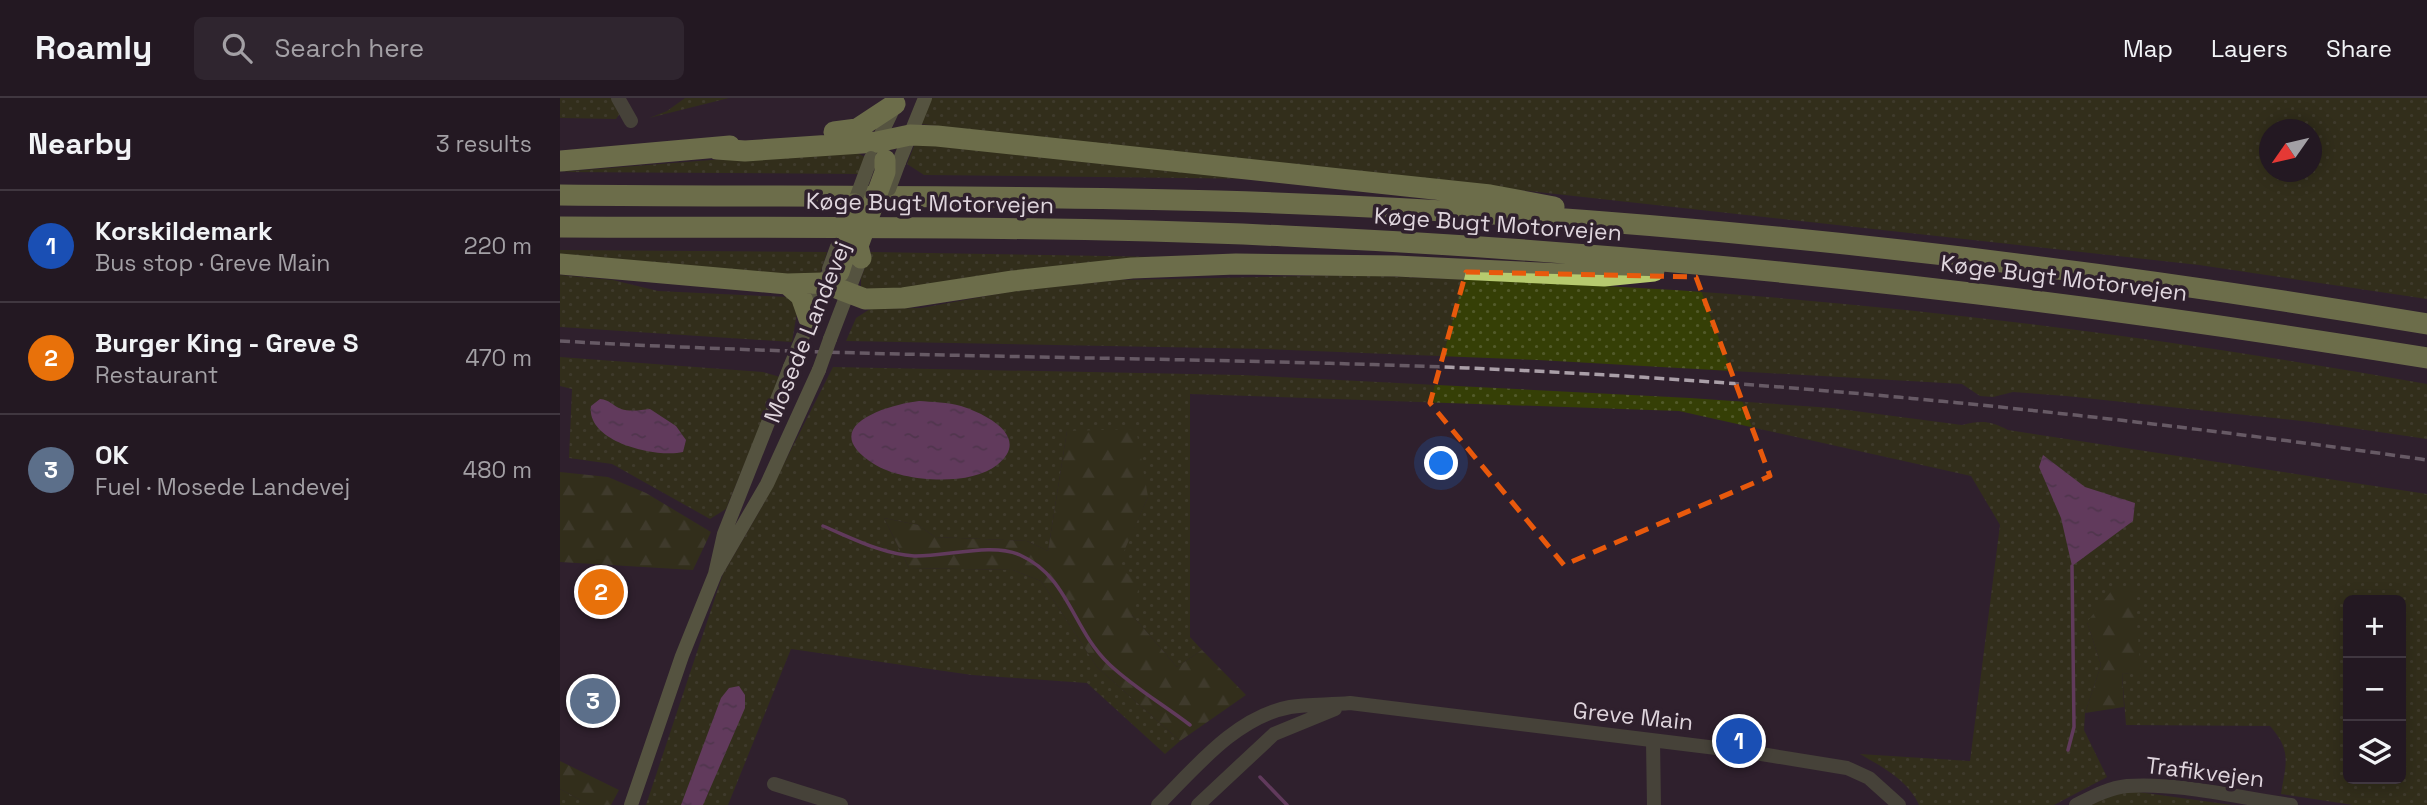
<!DOCTYPE html>
<meta charset="utf-8">
<style>
:root{--surface:#231822;--page:#2f252f;--text:#f1f3f6;--muted:#a3a0a5;--line:#403740;--accent:#7c3aed}
body{margin:0;font-family:"Space Grotesk",sans-serif;background:var(--page);color:var(--text)}
.controls{position:absolute;right:21px;bottom:21px;display:grid;overflow:hidden;border-radius:10px;box-shadow:0 4px 18px #0003}
.controls button{width:63px;height:63px;display:grid;place-items:center;padding:0;border:0;border-bottom:2px solid var(--line);background:var(--surface);color:var(--text);font:35px sans-serif}
.compass{position:absolute;left:1699px;top:21px;width:63px;height:63px;border-radius:50%;background:var(--surface);box-shadow:0 4px 18px #0003;rotate:236deg}
.you{position:absolute;left:882px;top:366px;width:24px;height:24px;margin:-18px;border:5px solid #fff;border-radius:50%;background:#1a73e8;box-shadow:0 0 0 10px #1a73e833}
.badge{display:grid;place-items:center;width:46px;height:46px;border-radius:50%;background:var(--accent);color:#fff;font-size:23px;font-weight:700}
.pin{position:absolute;translate:-50% -50%;border:4px solid #fff;box-shadow:0 2px 7px #0006}
.list{margin:0;padding:0;list-style:none}
h2{display:flex;justify-content:space-between;align-items:center;height:91px;margin:0;padding:0 28px;font-size:30px}
h2 small{font-size:23px;font-weight:400;color:var(--muted)}
.list li{display:grid;grid-template-columns:46px 1fr auto;gap:21px;align-items:center;box-sizing:border-box;height:112px;padding:0 28px;border-top:2px solid var(--line)}
.list b{display:block;font-size:26px;white-space:nowrap}
.list p{margin:0;font-size:23px;white-space:nowrap;color:var(--muted)}
.list em{font-size:23px;font-style:normal;color:var(--muted)}
.icon{flex:none;width:38px;height:38px;fill:none;stroke:currentColor;stroke-width:2;stroke-linecap:round;stroke-linejoin:round}
.map{position:relative;flex:none;width:1867px;height:707px;overflow:hidden}
header{display:flex;align-items:center;gap:42px;box-sizing:border-box;height:98px;padding:0 35px;background:var(--surface);border-bottom:2px solid var(--line)}
header strong{font-size:33px}
nav{display:flex;gap:38px;margin-inline-start:auto;font-size:24px}
.search{width:490px;height:63px;background:var(--page);display:flex;align-items:center;gap:18px;box-sizing:border-box;padding:0 24px;border-radius:10px;color:var(--muted);font-size:26px}
main{display:flex}
aside{flex:1;background:var(--surface)}
.map>svg:first-child{display:block}
.grass{fill:url(#grass-dots);fill-rule:evenodd}
.forest{fill:url(#forest-firs)}
.water{fill:url(#water-ripples)}
.lines{fill:none;stroke-linecap:round;stroke-linejoin:round}
.stream{stroke:#9d5996;stroke-width:3.5}
.minor{stroke:#626a47;stroke-width:14}
.secondary{stroke:#849157;stroke-width:14}
.motorway{stroke:#b6ca6e;stroke-width:21}
.rail{stroke:#aa9fa8;stroke-width:3.5;stroke-dasharray:10 5;stroke-linecap:butt}
.secondary-bridge{stroke:#849157;stroke-width:14}
.motorway-bridge{stroke:#b6ca6e;stroke-width:21}
.marked{fill:none;stroke:#e8590c;stroke-width:5;stroke-dasharray:14 9;stroke-linejoin:round}
.labels{text-anchor:middle;stroke-width:7;stroke-linejoin:round;paint-order:stroke}
.street-label{font-size:23px;fill:#dfd5dd;stroke:#2f202d}
</style>
<header>
<strong>Roamly</strong>
<div class="search"><svg class="icon" aria-label="search" viewBox="0 0 24 24"><circle cx="10" cy="10" r="6"/><path d="M15 15l6 6"/></svg>Search here</div>
<nav><a>Map</a><a>Layers</a><a>Share</a></nav>
</header>
<main>
<aside>
<h2>Nearby<small>3 results</small></h2>
<ul class="list">
<li><span class="badge" style="background:#1a4fb4">1</span><div><b>Korskildemark</b><p>Bus stop · Greve Main</p></div><em>220 m</em></li>
<li><span class="badge" style="background:#e8710a">2</span><div><b>Burger King - Greve S</b><p>Restaurant</p></div><em>470 m</em></li>
<li><span class="badge" style="background:#5c6f8a">3</span><div><b>OK</b><p>Fuel · Mosede Landevej</p></div><em>480 m</em></li>
</ul>
</aside>
<div class="map">
<svg width="1867" height="707" viewBox="0 0 1867 707">
<defs>
<pattern id="grass-dots" width="8" height="8" patternUnits="userSpaceOnUse" patternTransform="scale(1.75)"><rect width="8" height="8" fill="#353f06"/><path d="M2 2h.1M6 6h.1" fill="none" stroke="#525a2a" stroke-width="1.8" stroke-linecap="round"/></pattern>
<pattern id="forest-firs" width="22" height="20" patternUnits="userSpaceOnUse" patternTransform="scale(1.75)"><rect width="22" height="20" fill="#353f06"/><path d="M5 1l3.5 6h-7zM16 11l3.5 6h-7z" fill="#525a2a"/></pattern>
<pattern id="water-ripples" width="26" height="14" patternUnits="userSpaceOnUse" patternTransform="scale(1.75)"><rect width="26" height="14" fill="#9d5996"/><path d="M2 4q2-2 4 0t4 0M15 11q2-2 4 0t4 0" fill="none" stroke="#794f74"/></pattern>
</defs>
<rect width="100%" height="100%" fill="#2f202d"/>
<path class="grass" d="M0,0H52L61,14L56,21L0,20Z
M125,0H169L89,20L107,13Z
M371,0H1867V201L1639,167L361,26ZM1710,32H1752V74H1710Z
M356,43L709,81L364,77L347,66Z
M289,51L305,59L298,76L0,74Z
M0,152L267,154L259,179L0,157Z
M311,154L665,160L346,195L301,190V180Z
M0,177L53,182L98,193L228,199L238,208L232,244L0,229Z
M798,177C922,183 1046,186 1170,196C1403,214 1637,245 1867,286V341L1751,324L1506,298L1453,294L1433,299L1420,298L1402,286L978,262L706,251L286,243L296,220L310,211L361,210L454,193L558,182Z
M0,259L203,274L220,279L166,411L150,421L52,366L9,360L12,291L0,288Z
M273,269L681,277L1130,300L1272,310L1402,327C1421,322 1431,323 1448,332L1867,396V707H1793L1721,696C1726,665 1732,653 1710,628L1566,627L1562,575L1581,576L1527,524L1541,567L1525,615L1524,632L1547,679L1494,707H1359C1348,682 1322,669 1300,656L1410,663L1440,427L1411,378L1119,313L630,296V539L642,552L617,569L572,517L556,469L588,399L507,333L488,453L467,443L375,439L358,427L324,420L349,470L453,472L481,483L537,569L620,643L605,656L527,585L412,577L231,551L168,707H86L163,476L203,407ZM1788,502H1841V681H1788Z
M0,691L30,707H0Z
M1571,693L1672,707H1529L1540,700Z"/>
<path class="forest" d="M576,331L588,399L557,469L580,484L572,517L617,569L642,552L686,597L620,643L537,569L481,483L453,472L349,470L324,420L358,427L375,439L467,443L488,453L507,333Z
M0,374L48,379L86,395L151,434L133,472L0,464Z
M1574,489L1581,577L1562,575L1564,609L1525,615L1541,567L1527,524L1553,491Z
M0,663L59,692L51,707H30L0,691Z"/>
<path class="water" d="M40,301C50,302 52,307 61,311C70,314 81,312 90,311L116,328L126,342L123,354C96,360 26,344 31,308Z
M359,303C372,304 388,304 401,308C426,316 472,339 437,367C410,389 342,384 314,366C255,329 326,307 359,303Z
M1483,357L1525,389L1575,405L1573,423L1512,468L1501,420L1479,369Z
M179,588L185,597V610L143,707H121L161,600L169,590Z"/>
<g class="lines">
<path class="stream" d="M263,428C292,440 322,456 354,458C385,459 432,444 460,457C509,479 512,531 549,566C573,589 604,607 630,627
M1508,652L1514,629L1512,468
M700,679L727,707"/>
<path class="minor" d="M58,0L71,23
M1093,643L1094,707
M214,686L281,707
M598,707C635,670 676,619 730,609C749,606 770,607 790,605L1189,654L1287,670L1309,680L1339,707
M638,707L714,636L775,611
M1516,707C1532,699 1548,690 1567,688C1618,684 1680,700 1731,707"/>
<path class="secondary" d="M315,49L335,7
M339,64L365,0
M249,222L266,179
M270,241L301,160
M156,474L207,386L259,272
M71,707L122,558L155,476L164,436L230,269"/>
<path class="motorway" d="M274,34L297,31L335,6
M157,51L185,53L317,44L350,37L377,38L930,97L994,109
M0,63L170,48
M0,97C220,99 439,97 659,103C1064,115 1468,159 1867,226
M0,129C241,130 484,127 725,138C1108,155 1489,198 1867,260
M0,166L227,186L263,185L305,201L343,200L453,183L572,170L676,166L836,168L1044,178L1094,173
M227,186L241,198L249,221"/>
<path class="rail" d="M0,243C294,260 589,258 884,269C1213,282 1541,315 1867,362"/>
<path class="secondary-bridge" d="M329,91L339,64
M291,114L311,60
M269,171L277,149
M230,269L243,238
M259,272L270,241"/>
<path class="motorway-bridge" d="M301,160L298,148L325,74V62
M279,174L297,117L294,106"/>
</g>
<path d="M0 0H1867V707H0ZM906,174L1136,179L1210,378L1004,467L870,305Z" fill="#2f202d" fill-opacity=".55" fill-rule="evenodd"/>
<path class="marked" d="M906,174L1136,179L1210,378L1004,467L870,305Z"/>
<g class="labels">
<g class="street-label">
<text transform="translate(370 105) rotate(1)" y="8">Køge Bugt Motorvejen</text>
<text transform="translate(938 126) rotate(4)" y="8">Køge Bugt Motorvejen</text>
<text transform="translate(1504 180) rotate(7)" y="8">Køge Bugt Motorvejen</text>
<text transform="translate(247 234) rotate(-68)" y="8">Mosede Landevej</text>
<text transform="translate(1073 618) rotate(6)" y="8">Greve Main</text>
<text transform="translate(1645 674) rotate(7)" y="8">Trafikvejen</text>
</g>
</g>
</svg>
<div class="controls">
<button>+</button>
<button>−</button>
<button><svg class="icon" aria-label="layers" viewBox="0 0 24 24"><path d="M12 4l9 5-9 5-9-5zM3 14l9 5 9-5"/></svg></button>
</div>
<svg class="compass" viewBox="-18 -18 36 36"><path d="M0-13l5 13h-10z" fill="#e53935"/><path d="M0 13l5-13h-10z" fill="#a3a0a5"/></svg>
<div class="you"></div>
<div class="pin badge" style="left:1179px;top:643px;background:#1a4fb4">1</div>
<div class="pin badge" style="left:41px;top:494px;background:#e8710a">2</div>
<div class="pin badge" style="left:33px;top:603px;background:#5c6f8a">3</div>
</div>
</main>
